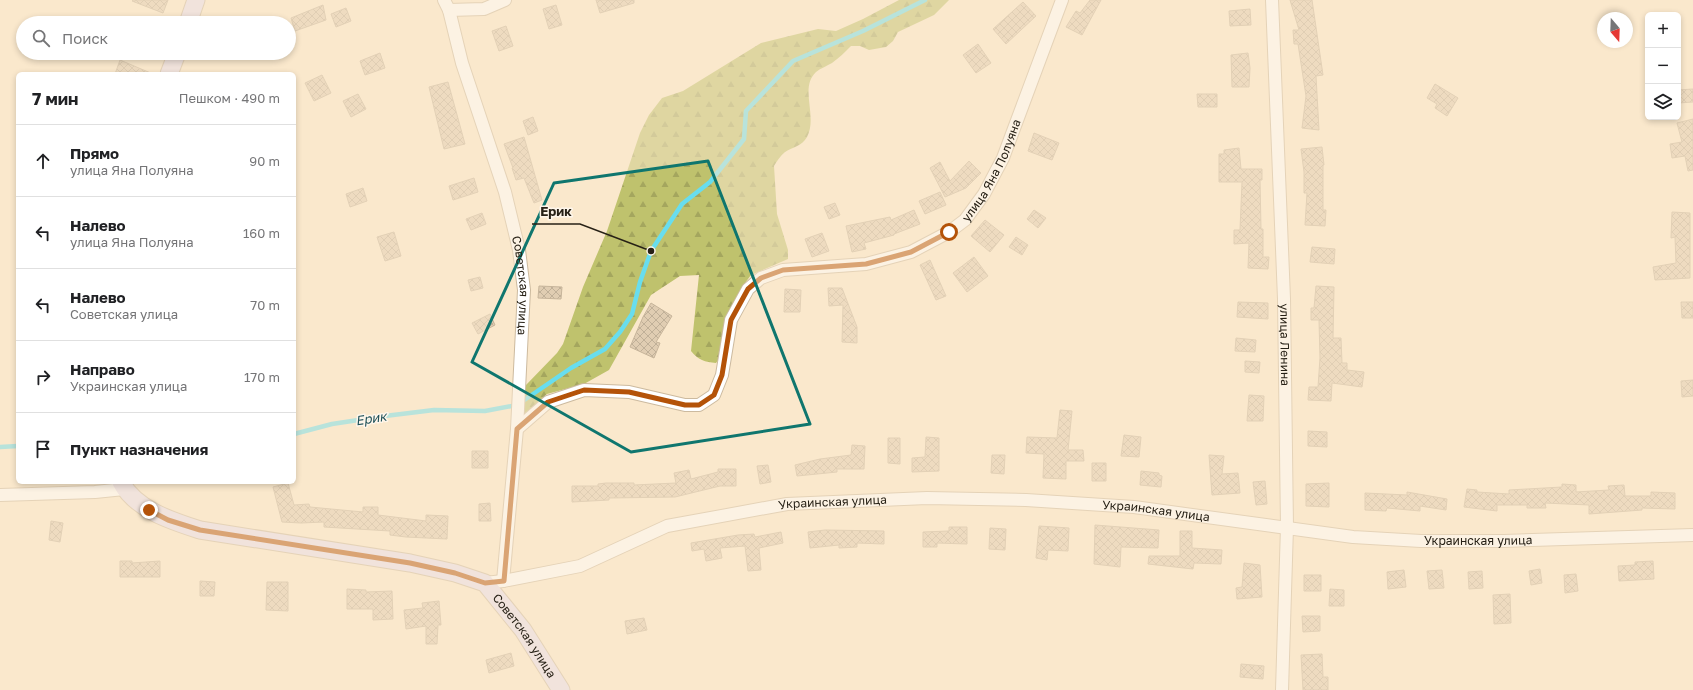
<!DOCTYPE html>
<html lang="ru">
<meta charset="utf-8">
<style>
:root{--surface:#fff;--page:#f2f2f2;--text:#202124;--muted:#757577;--line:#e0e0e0}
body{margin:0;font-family:"Golos Text",sans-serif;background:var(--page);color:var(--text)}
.controls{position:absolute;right:12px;top:12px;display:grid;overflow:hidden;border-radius:6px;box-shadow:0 2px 6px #0003}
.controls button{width:36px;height:36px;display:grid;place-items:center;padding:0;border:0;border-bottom:1px solid var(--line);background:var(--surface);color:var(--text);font:20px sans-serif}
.compass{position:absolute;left:1597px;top:12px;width:36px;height:36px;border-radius:50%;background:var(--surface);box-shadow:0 2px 6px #0003;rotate:161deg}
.stop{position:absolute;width:12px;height:12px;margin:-9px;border:3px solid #b45309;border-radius:50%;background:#fff}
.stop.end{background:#b45309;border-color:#fff;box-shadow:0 1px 4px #0008}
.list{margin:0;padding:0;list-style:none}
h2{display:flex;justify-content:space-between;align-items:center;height:52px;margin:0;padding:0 16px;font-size:17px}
h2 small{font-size:13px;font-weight:400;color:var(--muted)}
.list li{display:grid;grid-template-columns:26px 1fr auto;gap:12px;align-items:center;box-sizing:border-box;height:72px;padding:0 16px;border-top:1px solid var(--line)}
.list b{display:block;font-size:15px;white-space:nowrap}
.list p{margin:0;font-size:13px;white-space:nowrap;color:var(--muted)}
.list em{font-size:13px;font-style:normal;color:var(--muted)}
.icon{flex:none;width:22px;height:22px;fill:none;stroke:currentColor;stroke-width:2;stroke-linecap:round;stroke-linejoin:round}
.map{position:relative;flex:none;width:1693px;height:690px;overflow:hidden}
.search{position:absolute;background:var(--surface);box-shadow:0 2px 6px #0003;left:16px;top:16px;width:280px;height:44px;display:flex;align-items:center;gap:10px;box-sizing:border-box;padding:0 14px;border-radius:22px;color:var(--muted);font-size:15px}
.panel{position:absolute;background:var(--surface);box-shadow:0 2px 6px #0003;left:16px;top:72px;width:280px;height:412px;border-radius:6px}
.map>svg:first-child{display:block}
.forest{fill:url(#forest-firs)}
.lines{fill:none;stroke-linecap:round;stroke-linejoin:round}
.stream{stroke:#68ddee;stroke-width:4.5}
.building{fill:url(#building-cross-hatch);stroke:#c7b59b}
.street-casing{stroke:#ccba9f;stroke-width:14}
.secondary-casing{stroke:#ccba9f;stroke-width:19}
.street{stroke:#fff;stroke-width:12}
.secondary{stroke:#e6ddef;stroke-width:17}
.route{stroke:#b45309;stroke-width:5}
.marked{fill:none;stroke:#0f766e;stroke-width:3;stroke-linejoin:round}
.labels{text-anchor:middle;stroke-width:3;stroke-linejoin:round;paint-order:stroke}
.street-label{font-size:12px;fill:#272116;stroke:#fef6eb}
.water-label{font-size:13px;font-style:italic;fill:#1c4f57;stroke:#fef6eb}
.leader{fill:none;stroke:#272116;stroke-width:1.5}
.callout-dot{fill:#272116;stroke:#fef6eb;stroke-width:1.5}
.callout-label{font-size:13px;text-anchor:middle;font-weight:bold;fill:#272116;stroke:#fef6eb;stroke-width:3;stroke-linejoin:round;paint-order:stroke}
</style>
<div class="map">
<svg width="1693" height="690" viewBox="0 0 1693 690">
<defs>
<pattern id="forest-firs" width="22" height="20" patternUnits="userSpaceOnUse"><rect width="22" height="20" fill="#bfc26d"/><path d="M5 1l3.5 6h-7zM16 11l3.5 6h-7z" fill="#a4a65e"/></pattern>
<pattern id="building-cross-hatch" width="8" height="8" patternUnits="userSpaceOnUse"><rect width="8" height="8" fill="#e0cdb2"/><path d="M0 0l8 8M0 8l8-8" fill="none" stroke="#c0b098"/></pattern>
</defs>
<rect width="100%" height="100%" fill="#fae8cc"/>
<path class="forest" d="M899,0H949L934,15L898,32L893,41L886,47L869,50L860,46H851C845,52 839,58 832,63C827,66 821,68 816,72C799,88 818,116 807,137C802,146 793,147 785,152C780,156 777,161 774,166L777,214L788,250V259L751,275L745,283L725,325L722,355L716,363C705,362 698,360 691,351L699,275L680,276L651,295L609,370L584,384L547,394L521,417L526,385L557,353L563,344L583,287L607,231L640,133L649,115L662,98L683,91L761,43L818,29L836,31L863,19Z"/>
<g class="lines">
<path class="stream" d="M294,434L332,424L385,416L434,410L485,411L517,405L571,368L605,349L620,332L632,314L640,282L651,251L682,204L710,182L744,139L746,111L793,61L863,31L925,0
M0,447L18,446"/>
</g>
<path class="building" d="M133,0H168L163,13L132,1Z
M596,0H634V3L600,13Z
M1090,0H1101L1082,35L1066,27L1076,11L1080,13Z
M1290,0H1312L1323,75L1316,76L1319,130L1302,128L1306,96L1298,44H1294L1293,30H1299Z
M1023,2L1036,16L1006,44L993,29Z
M323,5L326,20L295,31L291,18Z
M556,5L562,25L549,29L543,9Z
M346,8L351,21L336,27L331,14Z
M1250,9L1251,25L1230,26L1229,11Z
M506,26L513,46L499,51L492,31Z
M978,44L991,63L976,73L963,55Z
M380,53L385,68L365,75L360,61Z
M1248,53L1250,68L1249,87H1232L1231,55Z
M120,60L153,74H115Z
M322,75L331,93L314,101L305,83Z
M448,82L465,144L444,149L429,87Z
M1435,84L1458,98L1447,116L1435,108L1437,104L1427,98Z
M1693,89V102L1678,103V90Z
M358,94L366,109L351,117L343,101Z
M1197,94H1217V107H1198Z
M533,117L538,131L528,135L523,121Z
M1693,119V170L1688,171L1685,156L1672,158L1670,144L1682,142L1677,123Z
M1034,133L1059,143L1052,160L1028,151Z
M524,137L542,200L534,203L524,178L516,180L512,168H513L504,144Z
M1322,147L1324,165H1323V210H1326L1325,226L1305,225L1307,193H1304V172L1301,149Z
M1239,148L1241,169H1262V180H1260L1261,229H1263V257H1269L1268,269L1248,268L1249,243L1234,244V230H1240L1242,182H1219V154H1224V150Z
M969,161L981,173L966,188L945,197L930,168L940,162L950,181Z
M474,178L478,192L453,200L449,186Z
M363,188L367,201L350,207L346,194Z
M940,192L946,205L925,214L919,201Z
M835,203L840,215L829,219L824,207Z
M914,210L920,224L894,234V235L864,243L866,249L852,252L846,226L890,217L891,220Z
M1034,210L1046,218L1038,228L1027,219Z
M1672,212L1690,213V278L1655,280L1653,267L1676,263L1675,237L1671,238Z
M482,213L486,224L471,230L466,219Z
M985,220L1004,235L990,252L971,236Z
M394,232L401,256L385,261L377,237Z
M822,233L829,251L812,257L805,239Z
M1016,237L1028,245L1022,255L1009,247Z
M1312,247L1335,249L1334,264L1310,262Z
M974,257L988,276L967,292L953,273Z
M930,260L946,296L936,300L920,265Z
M480,277L483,288L471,291L468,280Z
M539,286L562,287L561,299L538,298Z
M1316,286L1334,287L1333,338H1341L1342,363H1347V370L1364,372L1362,387L1332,383L1331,401L1308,400L1309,387H1318L1320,358L1319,320H1311V308H1314Z
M828,288H842L857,327V343L842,342L843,305L829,306Z
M785,289L801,290L800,312H784Z
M1238,302L1268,303V319L1237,317Z
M1681,302H1693V318H1682Z
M651,303L672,316L656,342L660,343L654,358L630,347L643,317Z
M490,314L495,325L478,334L472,323Z
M1236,338L1256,340L1255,352L1235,351Z
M1245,361L1260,362L1259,373L1245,372Z
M1693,380V396L1682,397L1681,381Z
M1249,395L1264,396L1263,421H1247Z
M1060,410L1072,411L1068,450H1083L1084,461H1066V479L1043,478L1044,454L1026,453L1027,437L1057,438Z
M1308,431L1327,432V447L1308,446Z
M1124,435L1141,437L1139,457L1121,456Z
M926,437L939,438V471L912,472V458L925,457Z
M888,438H900V464L888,463Z
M852,445L865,446L864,469H837V472L797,476L795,465L820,459L851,455Z
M472,451H488V468H472Z
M992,455H1005L1004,474L991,473Z
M1209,455L1224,456L1222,474L1238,473L1240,493L1212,495Z
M1092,463H1106V481H1092Z
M768,465L771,482L760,484L757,466Z
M718,469H736V486H720L675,497L609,498V500L572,502V486H598V484L606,483H634V485L676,483L674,473L689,470L691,479L718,472Z
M1141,471L1159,473V475L1162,476L1161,487L1140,485Z
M1265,481L1267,504L1256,505L1253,482Z
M288,483L294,505L309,504L310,507L363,512V507H378V515L426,521V515L448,516L447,539L406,537L390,535V531L324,527V522L301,523L282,522L273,487Z
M1329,483V507L1306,506V484Z
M1562,484L1576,485V492L1609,490L1608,486L1624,485L1625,496H1651V492L1675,493V509L1642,508V510L1589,514V505L1545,503L1546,508H1527V505H1497V511L1464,507L1467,489L1477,490V492L1509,494V490L1562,487Z
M1407,492L1447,499L1446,510L1420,506V511L1387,508L1386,511L1365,510V493L1407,495Z
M490,503L491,521H479V504Z
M51,521L63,523L60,542L49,540Z
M1095,525L1159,530L1158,548L1121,547L1120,567L1094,564Z
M1039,526L1069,528L1068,551L1048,550L1047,560L1036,558Z
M949,527H967V544L937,543V547H923V532L949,531Z
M990,528L1006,529L1005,550L989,549Z
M825,530L884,531V544L857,543V547L839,548V545L810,548L808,532Z
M1180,531H1192V548L1222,550L1221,564L1194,563L1193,569L1148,564L1149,556H1180Z
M781,532L783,543L759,548L761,570L748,571L745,546L720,548L722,558L706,561L704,549L692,551L691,543L738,535L754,534L755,537Z
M120,561H132V563L160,561V577H120Z
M1653,561L1654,579L1619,581L1618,566L1635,565V562Z
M1244,563L1260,565L1262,597L1237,599L1236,588L1242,587Z
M1540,569L1542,583L1531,585L1529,571Z
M1404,570L1406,587L1388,589L1387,572Z
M1442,570L1444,588L1429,589L1427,571Z
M1482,571L1483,588L1469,589L1468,572Z
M1576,574L1578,591L1565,593L1564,575Z
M1304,575H1321V591H1304Z
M200,581L215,582L214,596H200Z
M267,582H288V611L266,610Z
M347,589L366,590V592L392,591L393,619L373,620V609H347Z
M1330,589L1344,590V606H1329Z
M1510,594L1511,623L1494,624L1493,595Z
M439,601L441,625H438L437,644H426V626L406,629L404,610L423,608L422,603Z
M1302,616H1320V631L1303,632Z
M644,618L647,630L627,634L625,621Z
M511,653L514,666L489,673L486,660Z
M1322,654L1323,677H1328V690H1303L1301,655Z
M1241,664L1264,666L1263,679L1240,677Z"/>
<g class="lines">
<defs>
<g id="street">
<path id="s1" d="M444,0L449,10L462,63L505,192L519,250L524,290L517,429L503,581"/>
<path id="s2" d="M1272,0L1284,299L1287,527L1282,690"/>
<path d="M449,10L484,9L505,0"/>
<path id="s3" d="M517,429L548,402L584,390L629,392L685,405H699L714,395L722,375L731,320L748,289L761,278L783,270L866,264L911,252L949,232L965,220L984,194L1003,158L1062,0"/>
<path d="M0,495L95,492L124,489"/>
<path id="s4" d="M485,583L503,581L580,566L667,526L787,504L927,498L1026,500L1134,507L1353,537L1421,541H1504L1693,535"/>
</g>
<g id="secondary">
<path d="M188,23L196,0"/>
<path d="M169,74L177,53"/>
<path id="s5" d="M121,482C136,510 172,521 200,530L410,563L455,573L485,583L523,630L561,690"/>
</g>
</defs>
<use href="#street" class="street-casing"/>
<use href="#secondary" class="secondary-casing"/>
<use href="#street" class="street"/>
<use href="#secondary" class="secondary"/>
</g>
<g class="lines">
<path class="route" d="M149,510L168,520L200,530L410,563L455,573L485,583L504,581L517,429L548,402L584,390L629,392L685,405H699L714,395L722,375L731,320L748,289L761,278L783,270L866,264L911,252L949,232"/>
</g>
<path d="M0 0H1693V690H0ZM708,161L810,424L631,452L472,362L554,183Z" fill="#fae8cc" fill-opacity=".55" fill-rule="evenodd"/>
<path class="marked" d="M708,161L810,424L631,452L472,362L554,183Z"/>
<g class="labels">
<g class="street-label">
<text dy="4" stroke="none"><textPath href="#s3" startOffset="616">улица Яна Полуяна</textPath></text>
<text dy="4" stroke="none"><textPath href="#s1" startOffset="297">Советская улица</textPath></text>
<text dy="4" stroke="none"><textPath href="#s2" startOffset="345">улица Ленина</textPath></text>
<text dy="4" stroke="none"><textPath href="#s4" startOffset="360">Украинская улица</textPath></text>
<text dy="4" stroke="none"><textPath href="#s4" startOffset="684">Украинская улица</textPath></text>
<text dy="4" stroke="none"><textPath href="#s4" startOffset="1008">Украинская улица</textPath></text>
<text dy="4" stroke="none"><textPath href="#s5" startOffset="451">Советская улица</textPath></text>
</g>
<g class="water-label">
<text transform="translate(371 418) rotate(-9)" y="5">Ерик</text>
</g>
</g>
<path class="leader" d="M651 251L580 224H532"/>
<circle class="callout-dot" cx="651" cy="251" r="4"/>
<g class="callout-label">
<text x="556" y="216">Ерик</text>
</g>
</svg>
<div class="controls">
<button>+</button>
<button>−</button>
<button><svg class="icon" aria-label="layers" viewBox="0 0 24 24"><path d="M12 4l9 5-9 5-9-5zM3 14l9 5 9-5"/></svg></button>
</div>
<svg class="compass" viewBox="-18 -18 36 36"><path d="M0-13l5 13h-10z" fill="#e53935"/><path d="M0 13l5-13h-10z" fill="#757577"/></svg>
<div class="stop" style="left:949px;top:232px"></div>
<div class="stop end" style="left:149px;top:510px"></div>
<div class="search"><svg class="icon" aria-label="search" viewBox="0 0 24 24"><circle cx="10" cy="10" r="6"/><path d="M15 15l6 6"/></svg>Поиск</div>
<section class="panel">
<h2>7 мин<small>Пешком · 490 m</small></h2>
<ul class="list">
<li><svg class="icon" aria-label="ahead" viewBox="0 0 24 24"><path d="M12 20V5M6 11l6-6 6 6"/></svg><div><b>Прямо</b><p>улица Яна Полуяна</p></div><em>90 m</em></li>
<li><svg class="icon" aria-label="left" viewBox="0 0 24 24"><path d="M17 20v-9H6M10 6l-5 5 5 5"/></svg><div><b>Налево</b><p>улица Яна Полуяна</p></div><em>160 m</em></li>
<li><svg class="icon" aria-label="left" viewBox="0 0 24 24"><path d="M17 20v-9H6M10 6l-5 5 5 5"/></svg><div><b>Налево</b><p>Советская улица</p></div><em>70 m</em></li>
<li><svg class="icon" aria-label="right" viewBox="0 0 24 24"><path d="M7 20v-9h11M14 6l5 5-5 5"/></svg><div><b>Направо</b><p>Украинская улица</p></div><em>170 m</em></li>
<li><svg class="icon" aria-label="arrive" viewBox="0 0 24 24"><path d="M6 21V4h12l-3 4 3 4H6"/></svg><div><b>Пункт назначения</b></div></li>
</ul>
</section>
</div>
